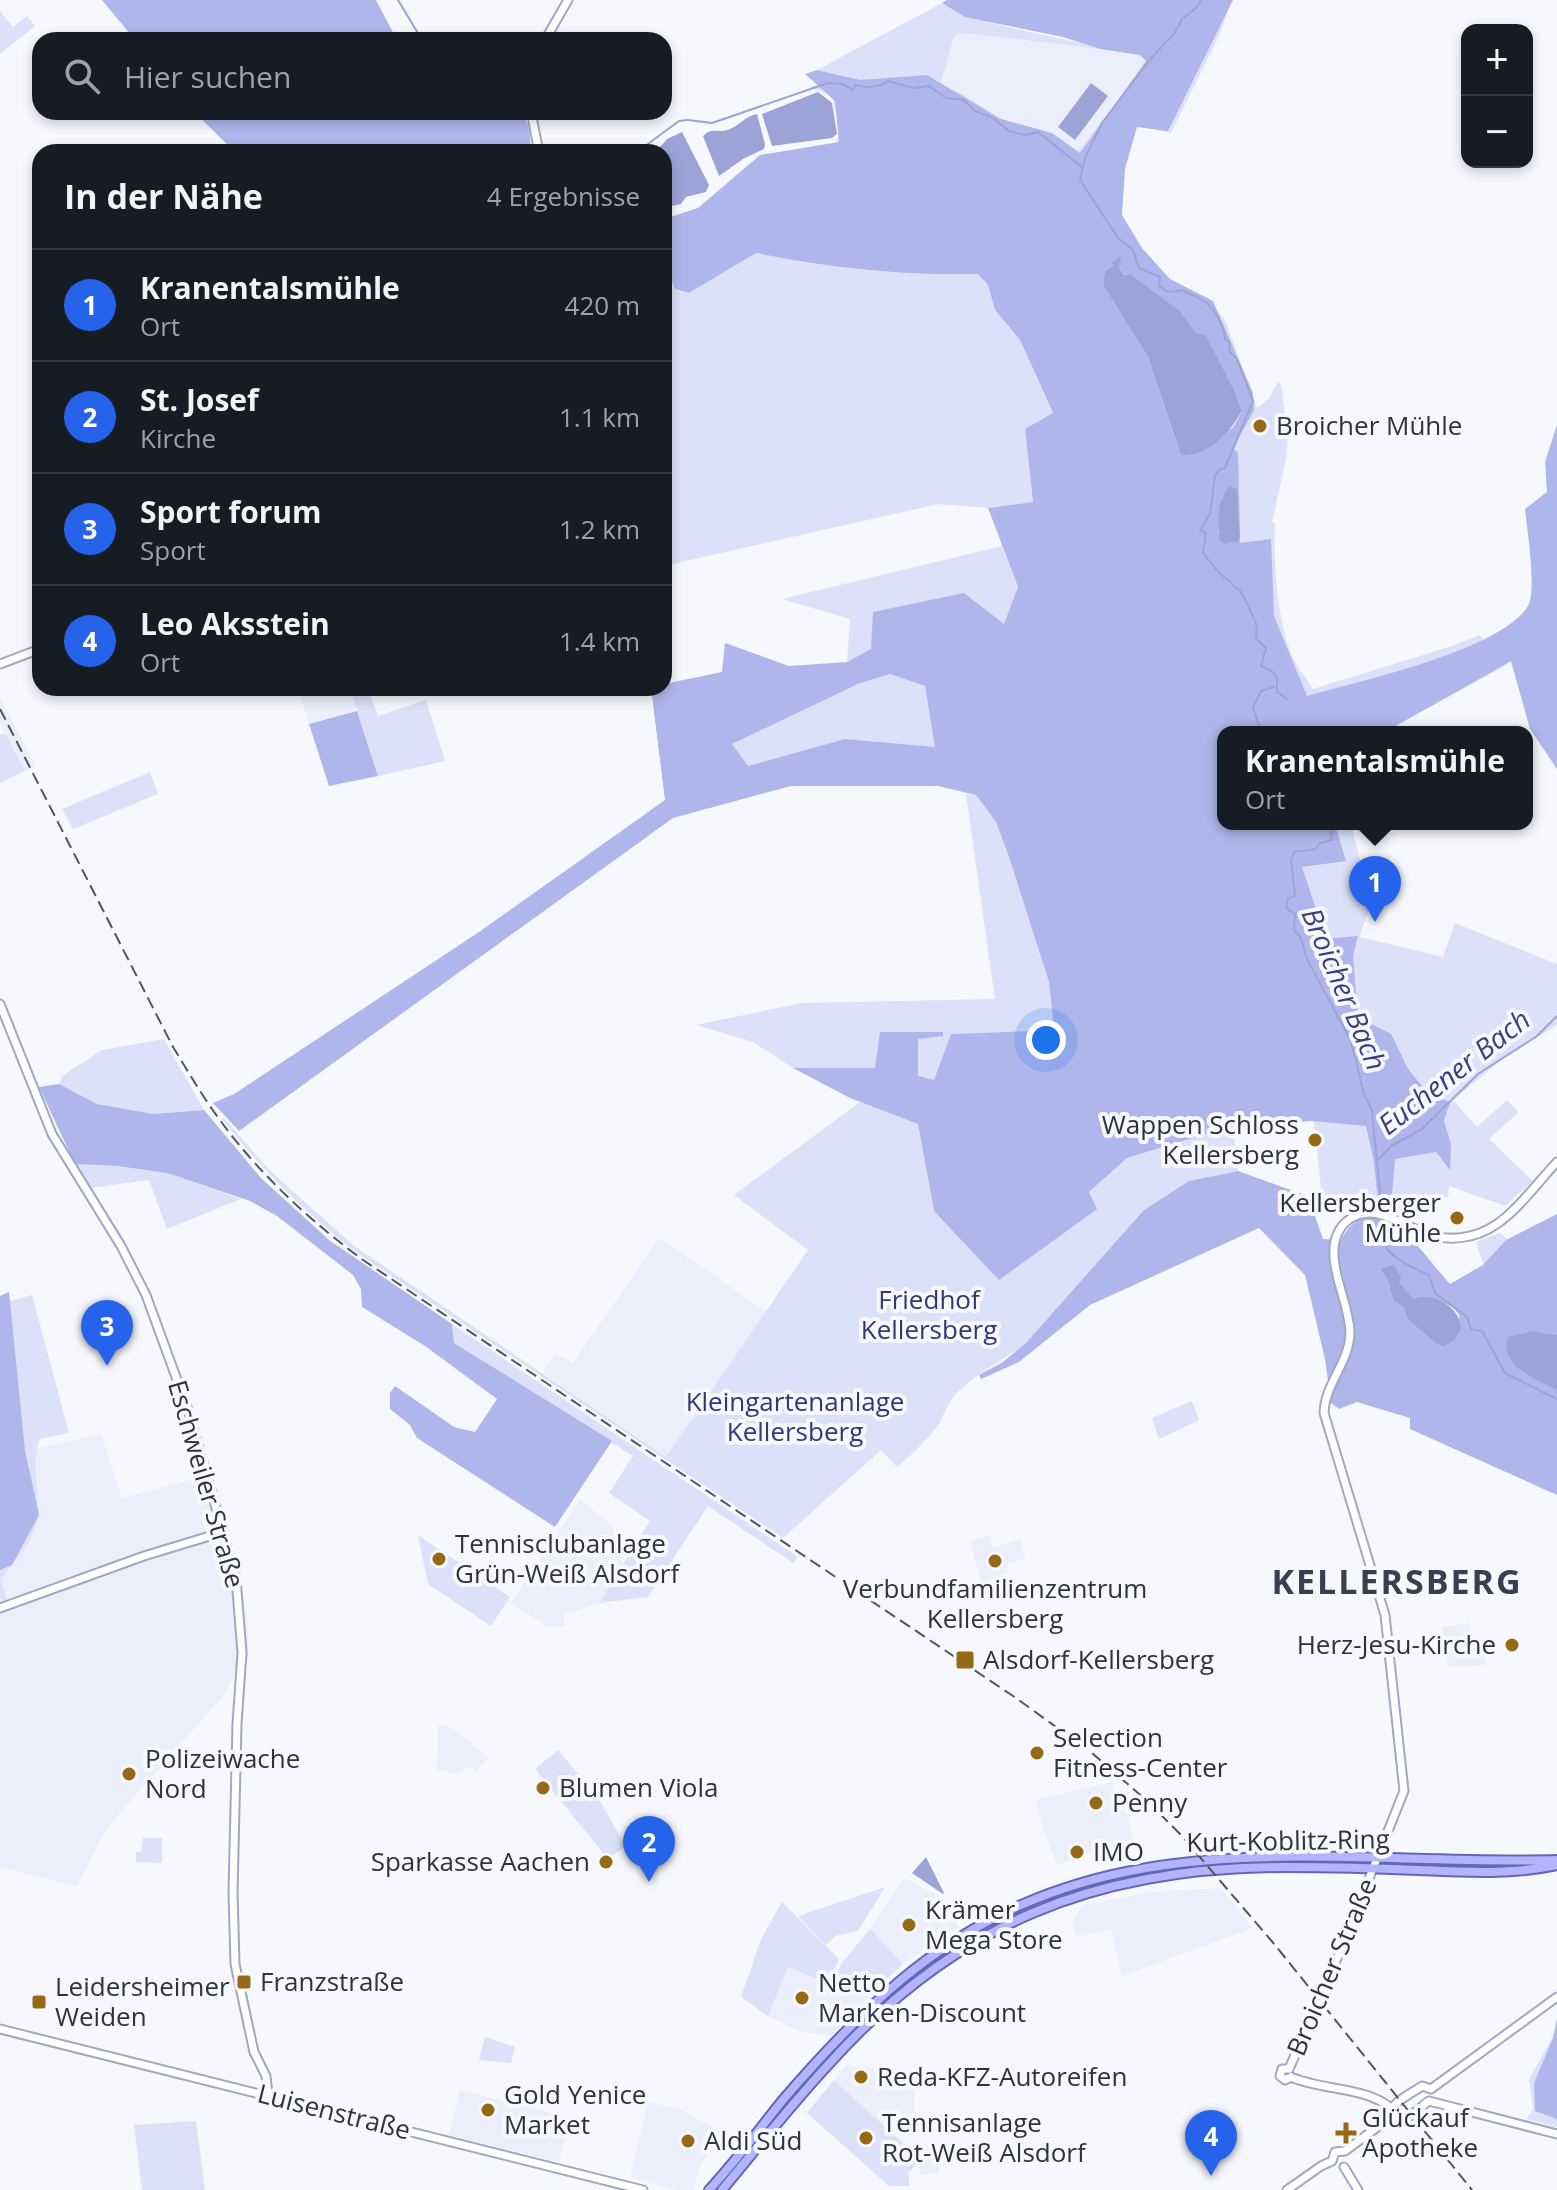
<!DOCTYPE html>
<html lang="de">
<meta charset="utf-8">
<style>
:root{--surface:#171b24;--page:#20242c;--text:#f1f3f6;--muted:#9ea1a6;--line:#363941;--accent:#2563eb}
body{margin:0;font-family:"Open Sans",sans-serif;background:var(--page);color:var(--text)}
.controls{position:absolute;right:24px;top:24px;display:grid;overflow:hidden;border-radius:16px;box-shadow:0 4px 12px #0003}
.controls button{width:72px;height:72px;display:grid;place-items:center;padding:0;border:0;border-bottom:2px solid var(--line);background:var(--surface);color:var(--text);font:40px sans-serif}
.you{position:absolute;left:1046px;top:1040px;width:28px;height:28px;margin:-20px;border:6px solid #fff;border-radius:50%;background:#1a73e8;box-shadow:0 0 0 12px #1a73e833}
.badge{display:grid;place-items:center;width:52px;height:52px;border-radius:50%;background:var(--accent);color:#fff;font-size:26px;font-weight:700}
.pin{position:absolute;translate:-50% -66px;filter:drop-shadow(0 2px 4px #0008)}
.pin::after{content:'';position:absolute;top:42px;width:28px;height:24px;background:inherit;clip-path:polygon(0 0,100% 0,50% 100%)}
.popup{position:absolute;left:1217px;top:726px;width:316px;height:104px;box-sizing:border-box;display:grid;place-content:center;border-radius:16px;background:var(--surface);filter:drop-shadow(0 2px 6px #0005);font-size:26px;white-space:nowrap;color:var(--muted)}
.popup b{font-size:30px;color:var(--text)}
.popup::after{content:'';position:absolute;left:50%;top:100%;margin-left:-16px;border:16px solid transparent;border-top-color:var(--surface)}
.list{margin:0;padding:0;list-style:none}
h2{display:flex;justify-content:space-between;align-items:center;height:104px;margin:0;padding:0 32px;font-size:34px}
h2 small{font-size:26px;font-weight:400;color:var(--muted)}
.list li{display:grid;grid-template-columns:52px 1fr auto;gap:24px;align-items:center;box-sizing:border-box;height:112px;padding:0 32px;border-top:2px solid var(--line)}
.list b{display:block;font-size:30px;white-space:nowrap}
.list p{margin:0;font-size:26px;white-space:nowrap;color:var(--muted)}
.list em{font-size:26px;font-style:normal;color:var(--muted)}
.icon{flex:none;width:44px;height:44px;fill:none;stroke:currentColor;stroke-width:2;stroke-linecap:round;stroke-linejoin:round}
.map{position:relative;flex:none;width:1557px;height:2190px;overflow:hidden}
.search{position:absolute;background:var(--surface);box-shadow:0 4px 12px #0003;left:32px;top:32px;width:640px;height:88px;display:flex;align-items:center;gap:20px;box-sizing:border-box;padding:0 28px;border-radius:24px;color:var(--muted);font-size:30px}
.panel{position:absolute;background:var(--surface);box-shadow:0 4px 12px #0003;left:32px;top:144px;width:640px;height:552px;border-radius:24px}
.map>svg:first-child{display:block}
.built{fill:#eceefc}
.green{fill:#dce0f8}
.forest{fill:#afb6eb;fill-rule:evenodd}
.water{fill:#9ca3d7}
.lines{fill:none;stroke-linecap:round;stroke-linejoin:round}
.stream{stroke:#9ca3d7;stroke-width:2}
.secondary-casing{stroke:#a3a7c1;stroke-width:11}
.primary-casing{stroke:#6367b8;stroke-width:12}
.secondary{stroke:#fff;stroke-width:7}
.primary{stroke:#b2b5fc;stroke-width:8}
.rail{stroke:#53555e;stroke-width:2;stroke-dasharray:12 6;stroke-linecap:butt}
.poi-dot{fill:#966917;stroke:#f7f8fd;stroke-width:3}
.labels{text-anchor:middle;stroke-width:8;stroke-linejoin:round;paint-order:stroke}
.poi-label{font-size:26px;fill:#30323c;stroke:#f7f8fd;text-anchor:start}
.park-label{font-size:26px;fill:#353676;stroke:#f7f8fd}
.street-label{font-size:26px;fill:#30323c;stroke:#f7f8fd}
.water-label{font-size:28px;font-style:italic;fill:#3c3f7f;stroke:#f7f8fd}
.district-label{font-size:34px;font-weight:bold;letter-spacing:2px;fill:#3b3e53;stroke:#f7f8fd}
</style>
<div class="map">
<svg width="1557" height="2190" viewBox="0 0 1557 2190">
<rect width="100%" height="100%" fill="#f7f8fd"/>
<path class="built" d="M965,33L1100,49L1140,55L1147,61L1080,153L1052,133L1001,119L941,83L954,36Z
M297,688H350L357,711L309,724Z
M0,697L36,766L25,771L0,724Z
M659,1238L767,1312L667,1457L543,1373L555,1353L573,1363Z
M101,1434L122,1498L213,1474L230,1532L248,1622V1650L223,1696L106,1829L77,1887L0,1867V1570L25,1451Z
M580,1499L612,1526L620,1544L622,1565L599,1603L564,1615L565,1626L548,1627L511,1603Z
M989,1535L993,1548L1020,1539L1025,1558L1006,1564L1008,1573L981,1582L970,1541Z
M1470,1623L1472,1640L1483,1639L1485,1665L1448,1667L1442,1627Z
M438,1725L454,1729L489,1758L475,1771L472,1766L450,1775L446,1769L437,1771Z
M1112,1782L1116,1801L1127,1814L1135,1844L1096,1850L1057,1865L1042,1826L1036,1800Z
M904,1878L943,1898L959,1928L903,1964L870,1929Z
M1221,1888L1253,1928L1122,1976L1111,1929L1077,1937L1072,1925L1082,1905L1151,1892Z
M788,1967L832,1984L876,1989L832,2035L801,2032L768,2016Z
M847,2065L885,2070L915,2079L914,2124L882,2123L834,2080Z
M460,2090L570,2118L559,2162L449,2135Z
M648,2102L679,2109L723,2133L701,2164L693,2190H677L632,2178L631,2173Z
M920,2145H936L939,2173L920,2175Z"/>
<path class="green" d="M1232,0L1218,38L1171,133L1137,126L1115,186L1117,211L1133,243L1168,286L1207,297L1225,320L1257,408L1269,398L1278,382L1281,385L1288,435L1286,459L1272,522H1275C1273,561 1277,621 1293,658C1298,669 1307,679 1313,689L1452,646L1480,635L1507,665L1384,732H1223L1118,401L835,145L840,131L832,96L809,87L848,77L817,70L942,3C988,29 1049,33 1100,49L965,33L954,36L941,83L927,75L925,79L963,94L1005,123L1073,158L1151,58Z
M0,11L13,27L27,16L35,26L0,54Z
M756,253C828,268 904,276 978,274L988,285L995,310L1020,340L1053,414L1025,429L1033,502L988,508L938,504L664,566V262L675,289L689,293Z
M1002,546L1018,587L1004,625L871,649L847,662L850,619L782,599Z
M890,674L925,686L936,748L845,739L748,766L731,744L858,684Z
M350,688H376L369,691L378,716L426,700L445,761L378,776Z
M5,733L25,771L0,783V735Z
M150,772L158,794L73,829L62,809Z
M966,794L976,795L996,822L1009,857L1049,982L1054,1030L951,1034L935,1081L918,1076V1038L942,1036V1032H881L876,1068H793L753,1042L696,1025L802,1003L995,999Z
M1231,824H1351L1365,881L1374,891C1372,907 1363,921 1360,937L1443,957L1455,923L1557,964V1025L1500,1061L1453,1100L1477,1127L1507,1100L1519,1112L1489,1139L1533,1181L1505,1206L1449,1186L1448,1197L1431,1199L1414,1217L1395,1211L1394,1208L1389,1206L1394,1216L1393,1222L1453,1287L1484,1266L1476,1242L1500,1233L1508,1240L1557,1216V1408L1363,1218L1356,1206L1322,1198L1314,1122Z
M164,1039L204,1110L153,1114L97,1104L59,1084L62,1076L102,1050Z
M860,1102L918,1124L934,1211L1096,1209L1088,1193L1127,1158L1233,1126L1238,1171L1189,1181L1026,1343C1002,1362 970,1375 951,1400C944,1410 941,1424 932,1433C923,1443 909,1458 897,1467L881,1450L783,1538L357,1253C306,1214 262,1170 222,1119L224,1118L269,1170L354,1246L666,1457L808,1250L734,1195Z
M75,1164L117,1166L167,1173L241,1199L167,1229L149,1180L90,1188Z
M32,1295L69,1433L39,1439L35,1463L39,1516L29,1542L1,1579L7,1601L0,1599V1304Z
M452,1324L798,1557L793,1563L708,1506L648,1597L599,1603L650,1521L609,1493L633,1456L454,1343Z
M1192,1401L1199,1420L1159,1439L1152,1418Z
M418,1535L510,1597L491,1626L428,1584Z
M558,1750L597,1796L626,1846L608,1859L535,1769Z
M143,1838H162V1863L136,1862V1852H141Z
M885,1887L858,1931L835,1936L826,1945L798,1916Z
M782,1902L839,1959L828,1983L788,1967L768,2016L741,1997L761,1939Z
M870,1929L903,1964L876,1989L832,1984L841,1964Z
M1557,2029V2127L1527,2119L1533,2109L1529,2080Z
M485,2037L515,2047L511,2063L479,2060Z
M834,2080L915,2154L916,2165L909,2172V2186H889L807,2113Z
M196,2121L205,2190H142L134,2125Z"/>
<path class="forest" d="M102,0H376L397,40H135Z
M947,0H1233L1168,131L1137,127L1125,169L1122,215L1142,248L1170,279L1213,301L1253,393L1254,410L1233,448L1238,453L1240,543L1271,539L1274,616L1307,696C1357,682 1502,650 1528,606C1537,590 1527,529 1525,509L1547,492L1545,462L1557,425V769L1530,729L1511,661L1385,732H1223V824H1335L1346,861L1302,867L1326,939L1358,936L1353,956L1358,1017L1391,1034L1408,1069L1429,1094L1450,1102L1444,1121L1451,1144L1450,1170L1436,1152L1395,1159L1392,1194L1395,1211L1379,1210L1374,1162L1366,1126L1312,1121L1233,1126L1127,1158L1089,1192L1097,1209L999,1280L934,1211L918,1124L850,1098L793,1068H875L880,1032H943V1036L918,1039V1076L934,1080L951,1034L1054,1030L1049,982L1009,857L996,822L976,795L938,786H791L673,818L239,1131L213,1103L234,1094L479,932L665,800L651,688H664V684L722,672L725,643L789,666L847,662L871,649L873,612L964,593L1004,624L1018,587L988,508L1033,502L1025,429L1053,413L1020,340L995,310L988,285L978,274C905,276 829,268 756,253L689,293L675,289L664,262V219L698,208L760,155L839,142L835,101L805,74L817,70L860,80L927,75L1001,119L1052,133L1080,153L1146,61L1140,55L1100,49L1063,37L965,17L942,3ZM1113,266L1180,311L1196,333L1206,335L1233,388L1242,412L1233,428L1179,450L1148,357L1103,285L1105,272ZM1235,487L1240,536L1218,534L1222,496ZM890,674L925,686L935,747L845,739L748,766L732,744L858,684Z
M194,112H519C531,120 530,139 531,152H235Z
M357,711L378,776L329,786L309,724Z
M59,1084L97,1104L153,1114L204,1110L261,1178L329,1240L452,1324L454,1343L612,1441L555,1527L417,1438L410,1425L390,1409V1393L395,1386L454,1427L475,1432L497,1399L425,1346L362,1307L361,1289L353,1275L277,1216L250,1201L167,1173L117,1166L75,1164L39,1087Z
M1238,1171L1302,1194L1322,1198L1314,1213L1323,1239L1341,1240C1350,1220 1373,1208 1394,1222C1408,1231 1437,1270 1450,1284L1483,1265L1506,1240L1557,1214V1335L1533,1331L1521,1371L1557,1390V1495L1410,1429V1418L1357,1402L1339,1409L1331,1403L1325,1359L1305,1275L1259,1228L1090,1305L1019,1362L981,1379L979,1375L1003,1362L1026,1343L1144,1210L1189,1181ZM1387,1278L1398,1283L1413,1300C1425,1295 1455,1302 1459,1316C1460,1322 1458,1330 1458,1336L1435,1343L1407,1319L1403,1307L1393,1300Z
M9,1292L25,1451L39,1515L12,1565L0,1570V1296Z
M1557,2019V2119L1535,2111L1534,2083L1553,2038Z"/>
<path class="water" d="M1091,83L1108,96L1075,140L1058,127Z
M818,92L832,103L837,134L832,138L772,146L762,114Z
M757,114L765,144L764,149L743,159L719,176L703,136C712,127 716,133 727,130C739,127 744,116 757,114Z
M682,132L709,185L706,192L686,197L681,204L668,207L664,195V152H656L667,139Z
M1121,256L1119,269L1125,275H1131L1180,311L1196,333L1206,335L1233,388L1242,411C1230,431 1208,458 1181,455L1148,357L1103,285L1105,271L1113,266L1112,262Z
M1230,486L1237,489L1240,536L1238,541L1225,544L1220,541C1217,523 1216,500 1230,486Z
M1394,1265L1401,1277L1399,1283L1413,1299C1444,1287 1484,1330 1443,1346L1435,1343L1407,1319L1403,1307L1393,1300L1387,1278L1381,1269Z
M1533,1331L1557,1335V1390C1535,1378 1499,1367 1508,1337Z
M926,1857L944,1893L943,1894L912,1873Z"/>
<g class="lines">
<path class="stream" d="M398,0L422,40
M1201,0L1196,8L1182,19L1175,33L1152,57L1102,123L1085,158L1080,180L1118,238L1133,250L1139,268L1160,277L1159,286C1168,294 1173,292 1183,290C1189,295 1195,295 1201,299C1214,307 1224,324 1225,339L1230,343L1229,351L1237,359L1253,401L1225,468L1220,469L1215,475L1210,514L1200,530L1206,533L1203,552C1212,568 1227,579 1240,591C1243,594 1255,620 1257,626L1256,638L1266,648L1261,666L1273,672L1277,678V692L1287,699
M518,112L525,117
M637,152L679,121L688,120L712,123L828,83L842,84L853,90L855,85C865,88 879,88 888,81L913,88L929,86L946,98L964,100L975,111L993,118L1009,131L1025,135L1038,132L1082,167
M1261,732L1253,708L1261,691L1274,687
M1330,824L1332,840L1320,843L1316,849L1294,852L1291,860L1295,896L1288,898L1286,908L1295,914L1294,930L1301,938L1307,959L1351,1041L1364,1094L1372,1111L1382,1213
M1379,1159L1391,1146L1422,1129L1478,1074L1537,1036L1557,1016
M1380,1219C1373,1250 1405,1265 1429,1275L1435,1293L1467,1317L1471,1329L1482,1331L1505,1373L1557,1399"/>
<defs>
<path id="secondary" d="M545,40L568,0
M531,112L539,152
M0,664L40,649
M0,1004L52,1134L121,1246L146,1295L188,1410L236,1578L242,1653L237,1724L233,1892L235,1964L254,2052L266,2076L268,2095
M0,1608L144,1556L223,1532
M0,2029L643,2190
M1289,2069L1336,1961L1404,1791L1385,1615L1324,1413C1325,1383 1350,1362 1350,1332C1349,1303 1329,1270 1335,1241C1337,1233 1341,1226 1347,1221C1375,1199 1406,1229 1433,1236C1445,1239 1458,1239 1470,1236C1507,1228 1532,1188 1557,1162
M1289,2069H1282L1280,2076L1285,2080L1291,2077
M1291,2077C1323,2091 1364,2086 1391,2108
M1431,2089L1557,1997
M1429,2101L1557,2134
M1387,2120C1403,2128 1416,2110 1429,2101
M1332,2161L1335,2152L1345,2151L1387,2120C1388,2104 1409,2095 1422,2086L1431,2089
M1344,2167L1358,2190
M1287,2190L1321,2166L1332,2161"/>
<path id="primary" d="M709,2190C735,2162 758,2131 782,2101C818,2059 858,2016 901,1980C1101,1813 1320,1866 1557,1860
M722,2190C757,2148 791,2105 828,2065C955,1923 1096,1867 1285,1867C1329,1867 1373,1868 1418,1870C1463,1872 1512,1875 1557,1865"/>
</defs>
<use href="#secondary" class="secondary-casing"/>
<use href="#primary" class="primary-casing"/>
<use href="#secondary" class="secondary"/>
<use href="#primary" class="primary"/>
<path class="rail" d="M0,709L173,1047C186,1068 198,1089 212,1109C253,1168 305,1217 363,1260L1016,1698L1092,1753L1146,1800L1181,1835L1275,1945L1472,2190"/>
</g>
<g class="poi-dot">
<circle cx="1260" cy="426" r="8"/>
<circle cx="1315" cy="1140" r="8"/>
<circle cx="1457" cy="1218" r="8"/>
<circle cx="439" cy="1559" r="8"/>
<circle cx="995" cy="1561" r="8"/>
<circle cx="1512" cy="1645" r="8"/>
<rect x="955" y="1650" width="20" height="20" rx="4"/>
<circle cx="1037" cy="1753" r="8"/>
<circle cx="129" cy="1774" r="8"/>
<circle cx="543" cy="1788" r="8"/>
<circle cx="1096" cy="1803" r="8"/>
<circle cx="1077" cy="1852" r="8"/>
<circle cx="606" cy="1862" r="8"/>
<circle cx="909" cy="1925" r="8"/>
<rect x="236" y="1974" width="16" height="16" rx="4"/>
<circle cx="802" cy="1998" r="8"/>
<rect x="31" y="1994" width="16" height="16" rx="4"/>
<circle cx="861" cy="2077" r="8"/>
<circle cx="488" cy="2110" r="8"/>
<path d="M1342 2121h8v8h8v8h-8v8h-8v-8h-8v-8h8z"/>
<circle cx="866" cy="2138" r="8"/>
<circle cx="688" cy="2141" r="8"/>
</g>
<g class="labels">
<g class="poi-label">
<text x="1276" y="435">Broicher Mühle</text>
<text x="1299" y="1134" text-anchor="end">Wappen Schloss<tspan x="1299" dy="30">Kellersberg</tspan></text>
<text x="1441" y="1212" text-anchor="end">Kellersberger<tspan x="1441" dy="30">Mühle</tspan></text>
<text x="455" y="1553">Tennisclubanlage<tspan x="455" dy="30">Grün-Weiß Alsdorf</tspan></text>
<text x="995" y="1598" text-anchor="middle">Verbundfamilienzentrum<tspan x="995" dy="30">Kellersberg</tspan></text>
<text x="1496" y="1654" text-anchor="end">Herz-Jesu-Kirche</text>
<text x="983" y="1669">Alsdorf-Kellersberg</text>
<text x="1053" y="1747">Selection<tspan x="1053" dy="30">Fitness-Center</tspan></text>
<text x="145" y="1768">Polizeiwache<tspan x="145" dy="30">Nord</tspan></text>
<text x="559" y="1797">Blumen Viola</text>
<text x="1112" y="1812">Penny</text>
<text x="1093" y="1861">IMO</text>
<text x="590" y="1871" text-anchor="end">Sparkasse Aachen</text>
<text x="925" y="1919">Krämer<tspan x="925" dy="30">Mega Store</tspan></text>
<text x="260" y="1991">Franzstraße</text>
<text x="818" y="1992">Netto<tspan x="818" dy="30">Marken-Discount</tspan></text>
<text x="55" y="1996">Leidersheimer<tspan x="55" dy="30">Weiden</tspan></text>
<text x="877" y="2086">Reda-KFZ-Autoreifen</text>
<text x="504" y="2104">Gold Yenice<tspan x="504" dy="30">Market</tspan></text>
<text x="1362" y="2127">Glückauf<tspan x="1362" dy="30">Apotheke</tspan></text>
<text x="882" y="2132">Tennisanlage<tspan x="882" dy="30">Rot-Weiß Alsdorf</tspan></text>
<text x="704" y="2150">Aldi Süd</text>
</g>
<g class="park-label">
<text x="929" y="1309">Friedhof<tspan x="929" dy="30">Kellersberg</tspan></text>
<text x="795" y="1411">Kleingartenanlage<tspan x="795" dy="30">Kellersberg</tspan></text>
</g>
<g class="street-label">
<text transform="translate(206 1484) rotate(74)" y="9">Eschweiler Straße</text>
<text transform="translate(1288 1841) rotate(-1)" y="9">Kurt-Koblitz-Ring</text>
<text transform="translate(1332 1967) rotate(-67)" y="9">Broicher Straße</text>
<text transform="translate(334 2112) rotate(14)" y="9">Luisenstraße</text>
</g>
<g class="water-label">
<text transform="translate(1344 989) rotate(67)" y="10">Broicher Bach</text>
<text transform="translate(1454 1072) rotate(-38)" y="10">Euchener Bach</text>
</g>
<g class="district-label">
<text x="1397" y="1594">KELLERSBERG</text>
</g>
</g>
</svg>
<div class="controls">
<button>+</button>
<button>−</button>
</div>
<div class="you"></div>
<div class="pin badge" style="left:1375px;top:922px">1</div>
<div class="popup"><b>Kranentalsmühle</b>Ort</div>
<div class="pin badge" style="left:649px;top:1882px">2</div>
<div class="pin badge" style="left:107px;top:1366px">3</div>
<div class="pin badge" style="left:1211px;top:2176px">4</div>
<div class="search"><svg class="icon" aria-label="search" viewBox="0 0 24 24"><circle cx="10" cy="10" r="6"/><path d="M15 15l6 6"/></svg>Hier suchen</div>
<section class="panel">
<h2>In der Nähe<small>4 Ergebnisse</small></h2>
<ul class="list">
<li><span class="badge">1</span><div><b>Kranentalsmühle</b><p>Ort</p></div><em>420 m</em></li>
<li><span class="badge">2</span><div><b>St. Josef</b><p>Kirche</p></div><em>1.1 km</em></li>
<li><span class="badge">3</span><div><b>Sport forum</b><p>Sport</p></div><em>1.2 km</em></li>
<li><span class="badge">4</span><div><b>Leo Aksstein</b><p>Ort</p></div><em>1.4 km</em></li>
</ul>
</section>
</div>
